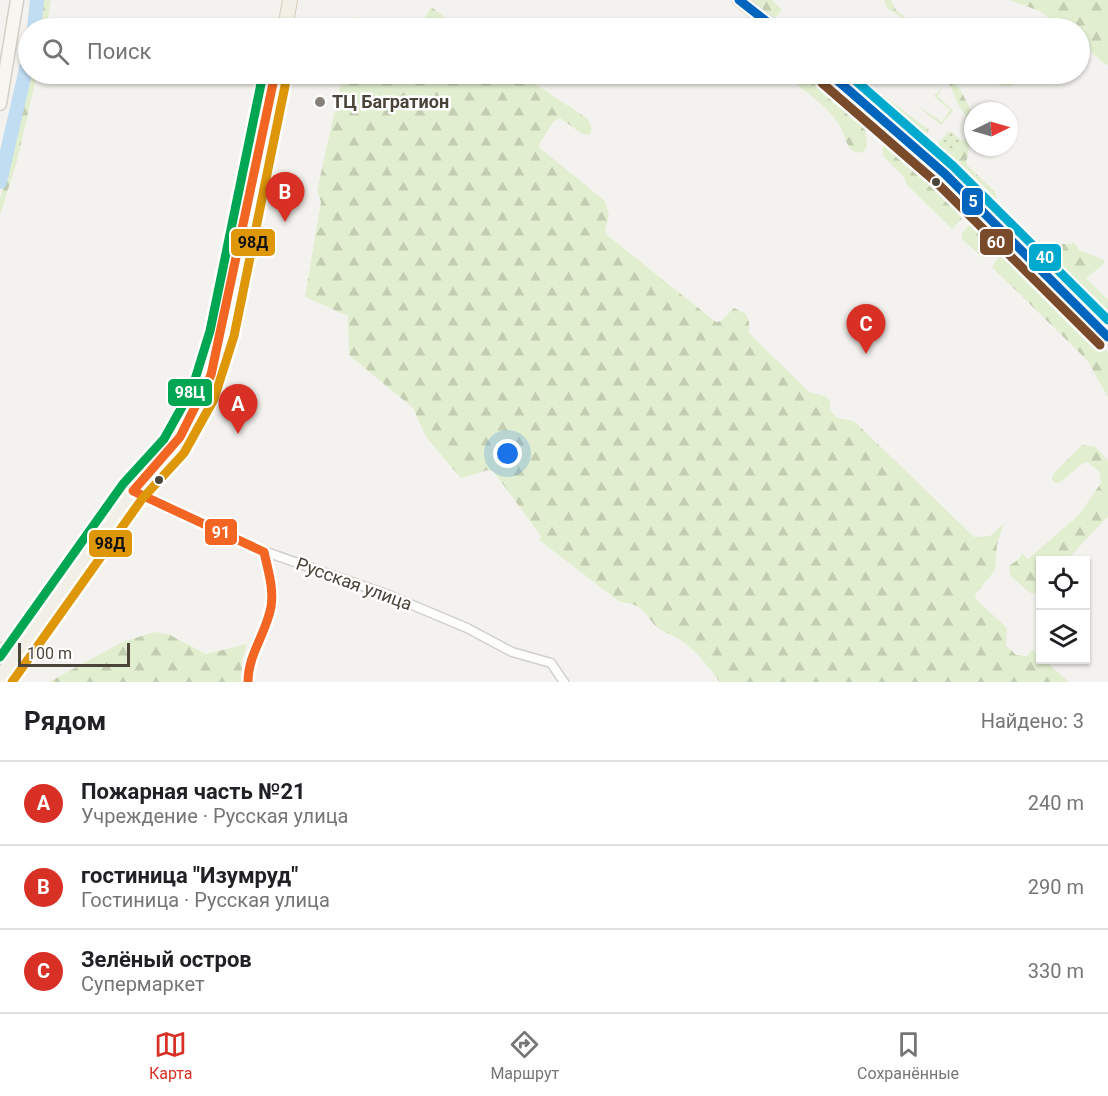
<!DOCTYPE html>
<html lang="ru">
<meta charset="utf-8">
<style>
:root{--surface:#fff;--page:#f6f6f6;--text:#202124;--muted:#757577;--line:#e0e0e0;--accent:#d93025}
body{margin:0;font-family:Roboto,sans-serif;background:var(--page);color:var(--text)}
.controls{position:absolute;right:18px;bottom:18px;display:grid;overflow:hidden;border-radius:0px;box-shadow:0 2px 4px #0004}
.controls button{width:54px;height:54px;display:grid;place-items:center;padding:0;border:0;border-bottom:2px solid var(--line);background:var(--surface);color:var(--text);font:30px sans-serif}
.compass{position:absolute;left:964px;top:102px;width:54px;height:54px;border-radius:50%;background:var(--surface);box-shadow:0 2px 4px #0004;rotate:85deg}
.scale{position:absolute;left:18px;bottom:15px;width:112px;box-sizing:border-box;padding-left:6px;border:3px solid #4b4439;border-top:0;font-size:16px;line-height:21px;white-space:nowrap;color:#4b4439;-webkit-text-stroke:4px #fff;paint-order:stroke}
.you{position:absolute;left:508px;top:454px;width:21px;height:21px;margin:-15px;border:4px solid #fff;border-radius:50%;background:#1a73e8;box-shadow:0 0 0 9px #1a73e833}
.badge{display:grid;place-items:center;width:39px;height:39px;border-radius:50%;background:var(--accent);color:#fff;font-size:20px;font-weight:700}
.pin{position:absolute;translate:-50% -50px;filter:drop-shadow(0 2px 3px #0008)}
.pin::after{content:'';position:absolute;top:32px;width:21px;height:18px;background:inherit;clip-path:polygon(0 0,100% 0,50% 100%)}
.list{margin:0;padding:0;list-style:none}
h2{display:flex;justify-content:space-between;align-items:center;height:78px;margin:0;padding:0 24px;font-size:26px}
h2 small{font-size:20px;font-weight:400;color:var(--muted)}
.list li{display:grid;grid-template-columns:39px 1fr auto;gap:18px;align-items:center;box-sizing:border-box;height:84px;padding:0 24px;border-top:2px solid var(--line)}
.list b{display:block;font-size:22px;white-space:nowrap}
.list p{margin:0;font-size:20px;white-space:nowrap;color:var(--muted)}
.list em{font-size:20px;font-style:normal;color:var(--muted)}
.icon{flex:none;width:33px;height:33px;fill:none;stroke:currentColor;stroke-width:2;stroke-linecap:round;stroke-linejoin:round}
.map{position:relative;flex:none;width:1108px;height:682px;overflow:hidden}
.search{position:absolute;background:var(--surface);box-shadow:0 2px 4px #0004;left:18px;right:18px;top:18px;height:66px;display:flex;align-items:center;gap:15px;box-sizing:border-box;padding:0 21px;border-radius:33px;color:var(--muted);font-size:22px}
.sheet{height:330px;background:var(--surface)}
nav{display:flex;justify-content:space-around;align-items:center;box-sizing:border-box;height:84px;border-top:2px solid var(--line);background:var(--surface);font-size:16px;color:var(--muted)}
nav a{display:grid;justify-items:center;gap:3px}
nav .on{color:var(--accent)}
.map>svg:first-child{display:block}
.grass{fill:#e1eecf}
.forest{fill:url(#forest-firs)}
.park{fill:url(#park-dots)}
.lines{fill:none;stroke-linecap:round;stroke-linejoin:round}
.river{stroke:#c0ddf1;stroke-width:14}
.minor-casing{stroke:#d2d0cb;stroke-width:11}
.secondary-casing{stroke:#d3cfc5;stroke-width:15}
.primary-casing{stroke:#d6cebb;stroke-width:16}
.minor{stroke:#fdfdfc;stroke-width:8}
.secondary{stroke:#f7f6f1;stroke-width:12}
.primary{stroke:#f2efe6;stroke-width:14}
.bus-1-casing{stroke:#fff;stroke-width:14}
.bus-2-casing{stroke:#fff;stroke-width:14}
.bus-3-casing{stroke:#fff;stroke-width:14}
.bus-4-casing{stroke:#fff;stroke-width:14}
.bus-5-casing{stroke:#fff;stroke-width:14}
.bus-6-casing{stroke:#fff;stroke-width:14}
.bus-1{stroke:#0065bd;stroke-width:9}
.bus-2{stroke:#7a4b2a;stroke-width:9}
.bus-3{stroke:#00a9ce;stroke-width:9}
.bus-4{stroke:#f26522;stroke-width:9}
.bus-5{stroke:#dd9709;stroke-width:9}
.bus-6{stroke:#00a651;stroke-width:9}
.poi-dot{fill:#868178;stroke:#fff;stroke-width:2}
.bus-dot{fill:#4b4439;stroke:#fff;stroke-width:2}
.labels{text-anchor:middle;stroke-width:5;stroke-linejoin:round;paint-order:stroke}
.poi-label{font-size:18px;font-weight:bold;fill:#4b4439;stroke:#fff;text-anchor:start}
.street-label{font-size:18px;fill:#4b4439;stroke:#fff}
.line-badge{stroke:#fff;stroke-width:2}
.badge-label{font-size:16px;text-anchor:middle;font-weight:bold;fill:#fff}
.pale-badge-label{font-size:16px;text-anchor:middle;font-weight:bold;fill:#111}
</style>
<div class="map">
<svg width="1108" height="682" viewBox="0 0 1108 682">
<defs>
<pattern id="forest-firs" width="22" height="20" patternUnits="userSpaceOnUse" patternTransform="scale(1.5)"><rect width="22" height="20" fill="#e1eecf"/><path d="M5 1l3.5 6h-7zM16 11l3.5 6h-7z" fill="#c3cdb2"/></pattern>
<pattern id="park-dots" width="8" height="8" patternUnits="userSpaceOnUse" patternTransform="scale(1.5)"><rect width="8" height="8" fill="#e1eecf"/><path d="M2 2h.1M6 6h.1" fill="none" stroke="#c3cdb2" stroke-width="1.8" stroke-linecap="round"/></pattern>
</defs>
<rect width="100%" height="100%" fill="#f4f2ee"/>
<path class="grass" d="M942,87L938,96L953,111L941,125L914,103L942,122L950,110L934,96Z"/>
<path class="forest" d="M43,0H51L46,28H39Z
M749,0H772L782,10L774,19Z
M884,0H891L896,10L918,28L887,8Z
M1009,0H1108V66L1080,43V28H1061L1040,11Z
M431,7L460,28H419Z
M355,17L418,28H353Z
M30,74H37L17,161L0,215V198L11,163Z
M343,74H520L588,119L592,129L589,135L582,134L560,118L554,121L539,144L540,148L605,201L609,215L605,230L607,235L716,322L721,321L734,308L746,314L749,322V333L809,392L825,396L830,402V410L837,418L854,421L974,537L990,536L1004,523L997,545L995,570L975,595L976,599L1007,628L1006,645L1016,655L1027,656L1033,649L1040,660H1044L1069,682H720C708,666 698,653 682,641C674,635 664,633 657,627C641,612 645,604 620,602L539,540L541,536L494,472L488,470L461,478L426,437L413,408L349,355L348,316L305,297L321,202L317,191Z
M783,74H809L864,118L867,146L863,152C847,156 846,137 840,126C827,104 802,90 783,74Z
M945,74H950C958,88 975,109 972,125L959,106Z
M875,89L929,130L926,138L875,95Z
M882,132L967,213L952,229L906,184L904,177L883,156Z
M972,132L966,164L995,192L999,209L948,159Z
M972,222H976L997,243L984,259L962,239V233Z
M1019,228L1044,244H1072L1073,241L1079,250L1104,260V264L1086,278L1108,300V320L1019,232Z
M1006,251L1108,352V397L1087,360L992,267L1002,252Z
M1082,445L1096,447L1108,461V516L1067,560H1040V589L1034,594L1030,593L1010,575L1009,566L1019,559L1022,553L1028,559L1079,515L1101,483L1100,473L1088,462L1082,464L1060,482L1055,483L1052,479L1053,474Z
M155,632L168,634L206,654L247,644L242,661L241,682H49L122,642Z"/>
<path class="park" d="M988,74H1018L1019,82C1007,90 995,87 988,74Z
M948,132H952L963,142L948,159L935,147Z"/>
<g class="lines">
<path class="river" d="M34,28L37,0
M0,182L28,60"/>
<defs>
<path id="minor" d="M133,491L255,548L391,596L467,628L512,652L551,663L564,682
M248,682C245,652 266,634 271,607C274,589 268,569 264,552"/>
<path id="secondary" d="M739,0L775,28
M830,74L945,174L1108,337
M0,104L17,0"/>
<path id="primary" d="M285,28L290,0
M0,651L24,641
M0,678L133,491L174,446L203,394L222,334L275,74"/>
</defs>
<use href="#minor" class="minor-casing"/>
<use href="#secondary" class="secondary-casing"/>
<use href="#primary" class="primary-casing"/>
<use href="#minor" class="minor"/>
<use href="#secondary" class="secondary"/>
<use href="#primary" class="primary"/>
<defs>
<path id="bus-1" d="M739,0L775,28
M830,74L945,174L1108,337"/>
<path id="bus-2" d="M822,83L937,183L1100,345"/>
<path id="bus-3" d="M848,74L953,166L1108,320"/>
<path id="bus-4" d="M248,682C248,654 266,634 271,607C274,589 268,570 264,552L133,491L180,437L211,375L275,74"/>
<path id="bus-5" d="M12,682L142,499L184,453L214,399L234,336L287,76"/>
<path id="bus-6" d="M0,657L123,484L164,439L192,389L210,331L263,74"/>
</defs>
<use href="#bus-1" class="bus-1-casing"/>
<use href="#bus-2" class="bus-2-casing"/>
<use href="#bus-3" class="bus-3-casing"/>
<use href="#bus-4" class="bus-4-casing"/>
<use href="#bus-5" class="bus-5-casing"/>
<use href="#bus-6" class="bus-6-casing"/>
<use href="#bus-1" class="bus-1"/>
<use href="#bus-2" class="bus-2"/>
<use href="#bus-3" class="bus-3"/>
<use href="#bus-4" class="bus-4"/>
<use href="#bus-5" class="bus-5"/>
<use href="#bus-6" class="bus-6"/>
</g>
<circle class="poi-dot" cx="320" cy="102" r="6"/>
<g class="bus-dot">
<circle cx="936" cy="182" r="5"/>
<circle cx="159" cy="480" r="5"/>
</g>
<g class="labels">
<g class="poi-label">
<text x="332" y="108">ТЦ Багратион</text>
</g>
<g class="street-label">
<text transform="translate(354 584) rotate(20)" y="6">Русская улица</text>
</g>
</g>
<g class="line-badge">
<rect x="961" y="187" width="23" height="29" rx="6" fill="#0065bd"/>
<rect x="979" y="228" width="35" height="28" rx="6" fill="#7a4b2a"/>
<rect x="230" y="228" width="46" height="29" rx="6" fill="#dd9709"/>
<rect x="1028" y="243" width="34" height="29" rx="6" fill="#00a9ce"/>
<rect x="167" y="378" width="46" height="29" rx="6" fill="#00a651"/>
<rect x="204" y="518" width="34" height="28" rx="6" fill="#f26522"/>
<rect x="88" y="529" width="45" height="29" rx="6" fill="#dd9709"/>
</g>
<g class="badge-label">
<text x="973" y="207">5</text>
<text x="996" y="248">60</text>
<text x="1045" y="263">40</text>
<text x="190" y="398">98Ц</text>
<text x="221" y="538">91</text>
</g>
<g class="pale-badge-label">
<text x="253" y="248">98Д</text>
<text x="110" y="549">98Д</text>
</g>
</svg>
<div class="controls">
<button><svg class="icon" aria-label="locate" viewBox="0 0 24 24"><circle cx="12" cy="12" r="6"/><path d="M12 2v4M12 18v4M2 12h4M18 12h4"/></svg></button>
<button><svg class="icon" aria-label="layers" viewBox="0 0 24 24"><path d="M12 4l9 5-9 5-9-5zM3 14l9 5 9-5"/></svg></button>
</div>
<svg class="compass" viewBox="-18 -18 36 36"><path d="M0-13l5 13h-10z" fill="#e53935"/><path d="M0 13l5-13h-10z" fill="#757577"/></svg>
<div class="scale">100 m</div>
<div class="you"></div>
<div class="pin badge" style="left:238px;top:434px">A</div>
<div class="pin badge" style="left:285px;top:222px">B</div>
<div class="pin badge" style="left:866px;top:354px">C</div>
<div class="search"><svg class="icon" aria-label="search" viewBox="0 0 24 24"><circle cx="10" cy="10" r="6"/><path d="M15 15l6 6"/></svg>Поиск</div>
</div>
<section class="sheet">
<h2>Рядом<small>Найдено: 3</small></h2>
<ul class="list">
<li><span class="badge">A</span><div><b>Пожарная часть №21</b><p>Учреждение · Русская улица</p></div><em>240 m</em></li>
<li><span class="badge">B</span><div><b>гостиница &quot;Изумруд&quot;</b><p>Гостиница · Русская улица</p></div><em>290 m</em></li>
<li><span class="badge">C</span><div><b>Зелёный остров</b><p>Супермаркет</p></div><em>330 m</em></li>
</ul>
</section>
<nav>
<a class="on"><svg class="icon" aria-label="map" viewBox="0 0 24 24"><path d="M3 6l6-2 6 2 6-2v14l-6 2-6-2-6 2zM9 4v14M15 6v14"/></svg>Карта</a>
<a><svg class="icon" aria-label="directions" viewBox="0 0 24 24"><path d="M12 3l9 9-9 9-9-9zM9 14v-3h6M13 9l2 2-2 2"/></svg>Маршрут</a>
<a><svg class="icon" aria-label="saved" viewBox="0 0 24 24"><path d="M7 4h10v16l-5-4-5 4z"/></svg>Сохранённые</a>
</nav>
